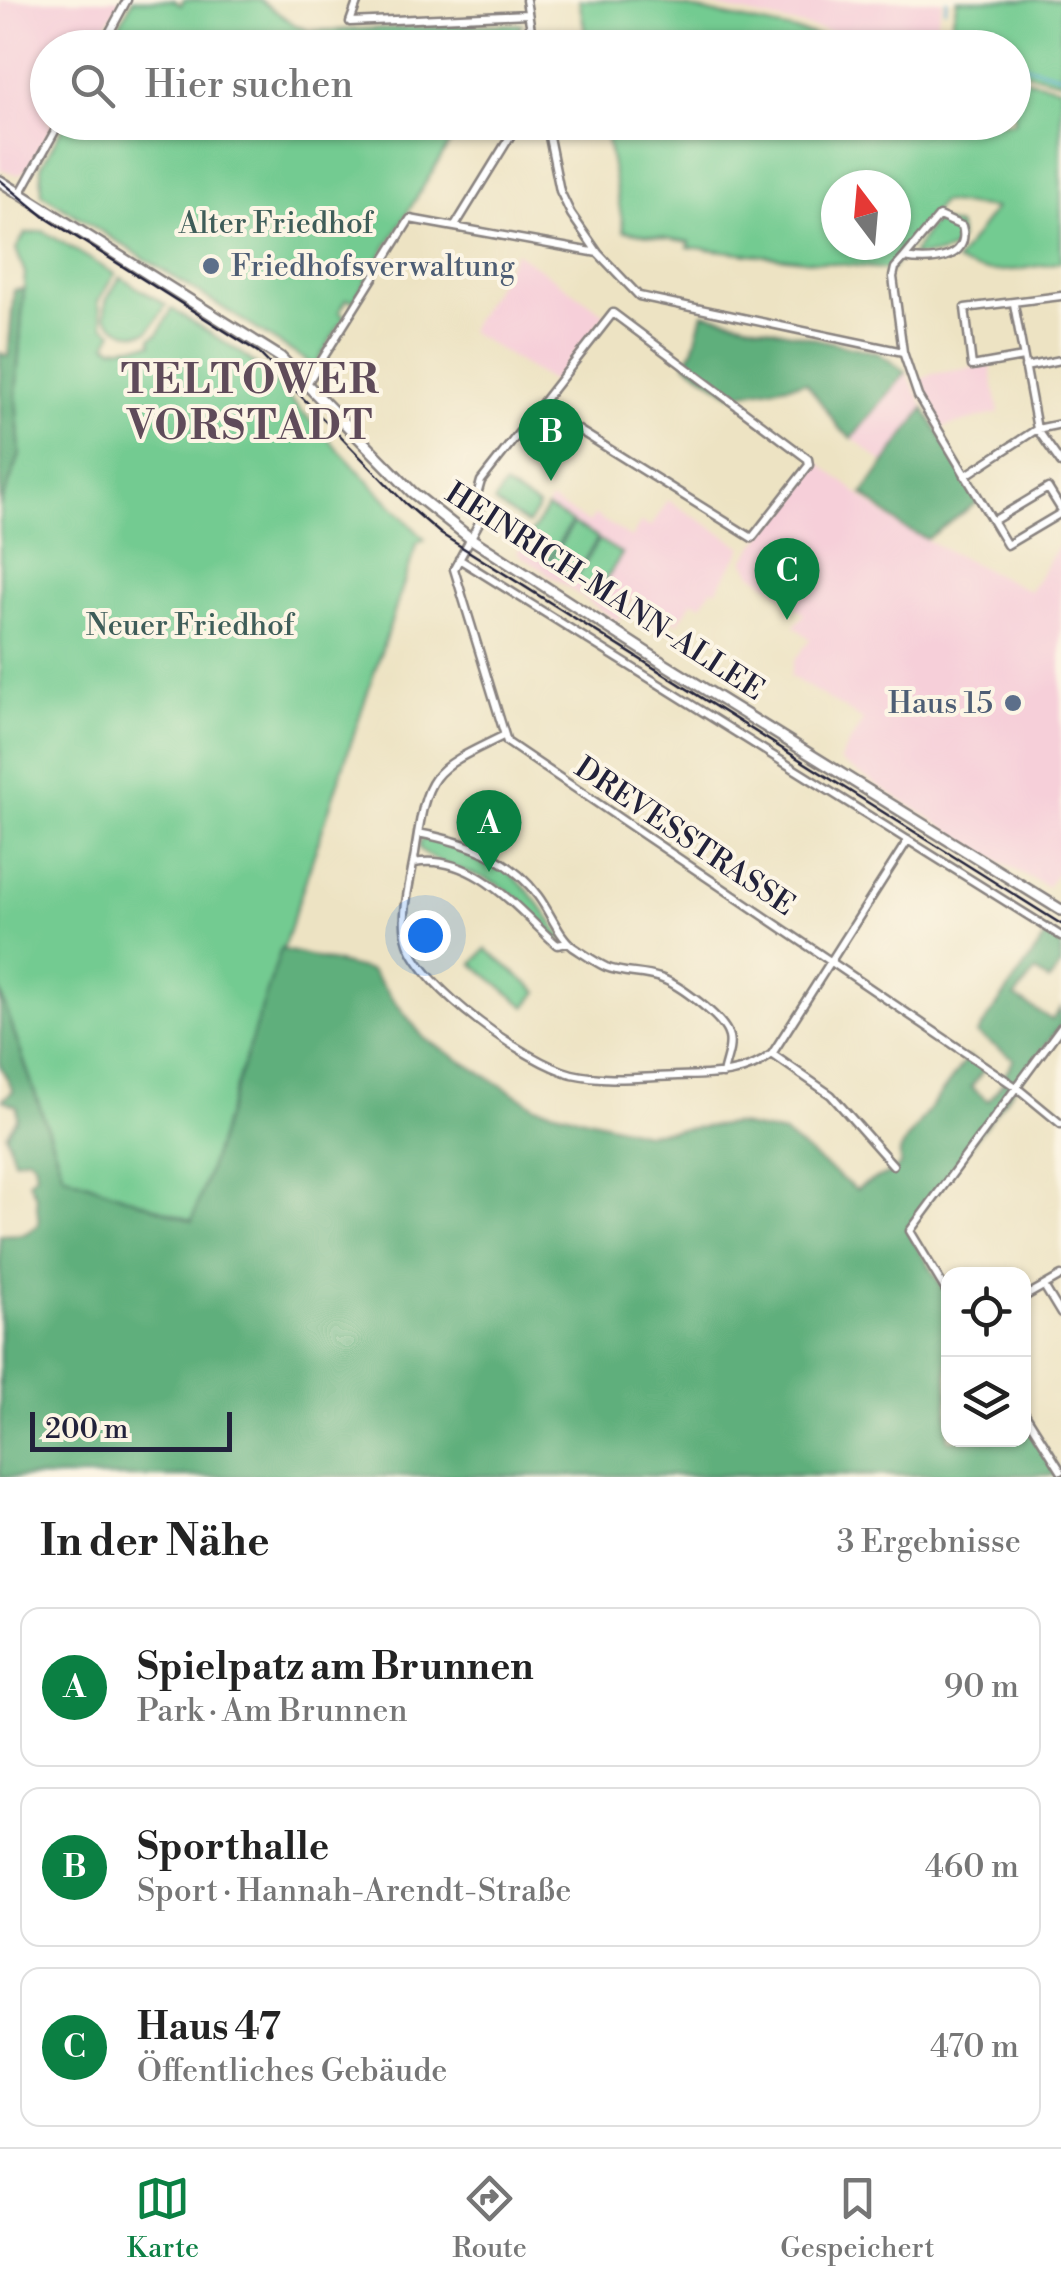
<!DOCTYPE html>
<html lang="de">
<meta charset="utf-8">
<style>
:root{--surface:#fff;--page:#f6f6f6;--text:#222;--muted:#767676;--line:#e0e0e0;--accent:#0b8043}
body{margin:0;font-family:"Libre Bodoni",serif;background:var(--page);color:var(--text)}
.controls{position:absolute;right:30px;bottom:30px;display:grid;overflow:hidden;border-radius:20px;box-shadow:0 2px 8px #0004}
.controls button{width:90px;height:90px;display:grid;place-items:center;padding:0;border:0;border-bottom:2px solid var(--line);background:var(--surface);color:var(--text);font:50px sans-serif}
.compass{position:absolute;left:821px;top:170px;width:90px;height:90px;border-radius:50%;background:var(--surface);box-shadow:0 2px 8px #0004;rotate:344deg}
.scale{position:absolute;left:30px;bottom:25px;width:202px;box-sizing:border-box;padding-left:10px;border:5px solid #22223b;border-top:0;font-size:28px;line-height:35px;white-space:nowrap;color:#22223b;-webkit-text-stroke:8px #fcf5e5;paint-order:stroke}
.you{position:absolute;left:425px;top:935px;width:35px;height:35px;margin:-25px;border:8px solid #fff;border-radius:50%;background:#1a73e8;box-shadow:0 0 0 15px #1a73e833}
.badge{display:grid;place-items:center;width:65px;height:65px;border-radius:50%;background:var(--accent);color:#fff;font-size:32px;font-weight:700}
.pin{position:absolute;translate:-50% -82px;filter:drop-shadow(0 2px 5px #0008)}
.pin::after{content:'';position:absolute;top:52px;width:35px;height:30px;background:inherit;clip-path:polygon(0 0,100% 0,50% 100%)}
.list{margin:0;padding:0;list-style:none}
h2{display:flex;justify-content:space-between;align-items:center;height:130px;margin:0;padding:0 40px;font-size:42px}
h2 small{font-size:32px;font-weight:400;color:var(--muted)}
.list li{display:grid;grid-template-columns:65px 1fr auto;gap:30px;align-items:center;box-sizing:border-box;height:160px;margin:0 20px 20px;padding:0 20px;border:2px solid var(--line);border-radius:20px}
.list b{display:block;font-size:38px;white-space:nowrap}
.list p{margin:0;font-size:32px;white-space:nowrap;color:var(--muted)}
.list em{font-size:32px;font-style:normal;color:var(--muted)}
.icon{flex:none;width:55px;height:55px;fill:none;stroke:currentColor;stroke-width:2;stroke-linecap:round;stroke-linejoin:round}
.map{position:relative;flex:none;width:1061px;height:1477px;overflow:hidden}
.search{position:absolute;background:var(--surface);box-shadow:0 2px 8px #0004;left:30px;right:30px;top:30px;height:110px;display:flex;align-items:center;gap:25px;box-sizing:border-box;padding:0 35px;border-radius:55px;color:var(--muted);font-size:38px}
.sheet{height:670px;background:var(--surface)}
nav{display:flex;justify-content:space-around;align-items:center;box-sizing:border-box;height:140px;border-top:2px solid var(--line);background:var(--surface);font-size:28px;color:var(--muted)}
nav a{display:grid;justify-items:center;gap:5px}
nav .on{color:var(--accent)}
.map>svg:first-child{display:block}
.built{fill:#f6cfd9}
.green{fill:#73cb91;stroke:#4a7666;stroke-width:2.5;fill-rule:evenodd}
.forest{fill:#5eaf7b;stroke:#40685b;stroke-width:2.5}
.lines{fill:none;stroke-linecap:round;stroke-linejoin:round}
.stream{stroke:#61a9d8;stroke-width:2.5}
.minor-casing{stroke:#88827f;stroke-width:11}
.secondary-casing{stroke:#88827f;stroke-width:14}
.minor{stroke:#fff;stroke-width:6}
.secondary{stroke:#fff;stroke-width:9}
.tram{stroke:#22223b;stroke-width:2.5}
.service-dot{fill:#5c6f8a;stroke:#fcf5e5;stroke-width:4}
.labels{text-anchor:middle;stroke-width:8;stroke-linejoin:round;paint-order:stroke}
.park-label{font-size:30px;fill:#3e5d59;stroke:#fcf5e5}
.service-label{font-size:30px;fill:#4e5e75;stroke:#fcf5e5;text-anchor:start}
.street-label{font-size:30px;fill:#22223b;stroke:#fcf5e5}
.district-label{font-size:40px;font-weight:bold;letter-spacing:2.5px;fill:#5f4b5a;stroke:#fcf5e5}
</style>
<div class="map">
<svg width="1061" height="1477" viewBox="0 0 1061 1477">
<rect width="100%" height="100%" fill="#fcf5e5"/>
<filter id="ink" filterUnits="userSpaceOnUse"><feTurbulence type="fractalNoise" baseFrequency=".01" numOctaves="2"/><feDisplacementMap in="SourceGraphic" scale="20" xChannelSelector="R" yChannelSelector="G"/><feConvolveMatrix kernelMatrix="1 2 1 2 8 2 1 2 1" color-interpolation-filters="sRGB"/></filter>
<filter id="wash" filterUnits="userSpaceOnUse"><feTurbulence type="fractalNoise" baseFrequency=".0048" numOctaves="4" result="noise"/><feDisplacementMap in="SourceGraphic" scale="40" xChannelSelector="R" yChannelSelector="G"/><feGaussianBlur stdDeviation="2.25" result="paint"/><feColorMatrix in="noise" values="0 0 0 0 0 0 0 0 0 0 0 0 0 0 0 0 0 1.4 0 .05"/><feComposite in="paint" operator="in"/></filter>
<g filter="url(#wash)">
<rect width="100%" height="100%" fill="#ede3c3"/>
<path class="built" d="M0,0H122L102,31L91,32L88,47L48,48V122L54,123L29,167L19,175L0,169Z
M684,0H943L930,47L905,48Z
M516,252L605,314L552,382L468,331Z
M990,365L999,413L941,428L915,382L932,374Z
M906,372L924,408L885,464L852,438Z
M818,462L901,528L1030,591L1056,549L1061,546V867L1047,887L997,860L839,761L863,720L790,676L794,661L810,639L794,626L804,614L775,588L752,574L744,560Z
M551,500L589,523L595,515L631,538L641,522L651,527L668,500L743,547L716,591L712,588L701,605L693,600L678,623L634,595L617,621L517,553Z"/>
<path class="green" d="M133,0H173L181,5L184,0H260L296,26L310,31L522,24L508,47H107Z
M579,0H651L871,47H588Z
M957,0H1061V81L1014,70V48L951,47L948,42Z
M1014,77L1061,87V262C1024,268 990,279 956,262L995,208L941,202L891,270L688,247L690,242L624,231L604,123L1014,122ZM836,185H896V245H836Z
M65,123H462L353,302L347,299L339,312L345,316L315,366L42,194L41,167Z
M939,221L958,226C968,256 932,256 912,255L931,225Z
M43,231L115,274L98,301L104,326L113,332L107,344L113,348L152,344L151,338L158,334L172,309L243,354L263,371L425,540L417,543L193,1221L63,1174L0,992V507L20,455L16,395L25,273L16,249L25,234Z
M120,277L166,305L149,331C131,337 116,330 105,316L106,301Z
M504,486L539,507L528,524L494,503Z
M547,508L572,522L547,561L523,546Z
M573,524L598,538L574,577L549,562Z
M599,540L622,554L597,593L575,579Z
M426,837C498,854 522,876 562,937L558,941C540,922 522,899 499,885C478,873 432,865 419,848L420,841Z
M486,949L538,992L526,1007L473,964Z"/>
<path class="forest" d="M24,289L16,395L20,455L0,507V353L8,356L14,290Z
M703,313L878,353L906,372L852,438L840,429L806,382L732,395L685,363L693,350Z
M924,408L979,501L927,539L902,527L863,494Z
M1049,932L1061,940V965L1049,981L1035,972L1015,997L1052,1020L1061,1008V1025L1016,1086L1003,1077L1014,1059L977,1034Z
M281,949L371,971L424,1038L535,1106L645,1133L733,1124L784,1134L856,1190C870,1178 886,1178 900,1166V1152L906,1141L968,1057L985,1068L971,1087L988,1101L1004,1081L1014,1088L907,1229L948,1296V1440H1024V1415L1061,1475L0,1477V1235L24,1234L39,1225L36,1196L29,1181L36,1174L34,1162L28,1157L14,1160L6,1134L17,1118V1106L2,1100L13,1091L0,1065V992L63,1174L192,1221Z"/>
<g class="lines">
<path class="stream" d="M945,9L947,0
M1014,62L1061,75"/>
</g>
</g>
<g filter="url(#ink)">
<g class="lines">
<defs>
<path id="minor" d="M358,0L350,22L528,14
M526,0L534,48
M101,48L127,0
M546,122L560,191L571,214L598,253L639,296L903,352
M20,194L60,122
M455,226L519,122
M904,258L939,216L962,226C972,261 927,262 904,258L895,268L893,277L903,352L918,396L1007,545L1061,513
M1014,304L1037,429L1061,463
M1023,357L972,366L965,308L1061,296
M1025,367L1061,360
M308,382L410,219L598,253
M540,406L752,538L809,465L808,459L613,313L481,481L477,495L480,521L454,569L507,742L1016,1087L1061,1124
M965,476L1037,429L1061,424
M993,521L1048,488L1061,509
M459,559L1061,936
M503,736C431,771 427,771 415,853C411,880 399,917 408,943C423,988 527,1063 572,1074C607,1082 642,1077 678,1076C711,1075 745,1076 772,1054L908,840
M418,833C465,842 509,856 538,896C550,912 558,935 573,947C584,954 595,962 606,967C623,974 642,972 660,978C678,984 725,1018 729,1037C732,1048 725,1062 723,1074
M414,863C474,852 519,911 557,945L568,943
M772,1054L831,1095L893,1165
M1044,1286L1061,1314
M948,1294L910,1231L1061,1027
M1024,1297L1061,1276
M1024,1412L1061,1471"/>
<path id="secondary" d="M0,181L280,357L412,492L470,538L666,665L1061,910"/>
</defs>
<use href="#minor" class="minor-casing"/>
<use href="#secondary" class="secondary-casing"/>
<use href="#minor" class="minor"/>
<use href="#secondary" class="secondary"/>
<path class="tram" d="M0,180L46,218L258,352L405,503L441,534L1061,924"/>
</g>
</g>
<g class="service-dot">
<circle cx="211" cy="266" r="10"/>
<circle cx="1013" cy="703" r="10"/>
</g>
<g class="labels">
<g class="park-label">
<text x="276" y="233">Alter Friedhof</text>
<text x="190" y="635">Neuer Friedhof</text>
</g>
<g class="service-label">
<text x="231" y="276">Friedhofsverwaltung</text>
<text x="993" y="713" text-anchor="end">Haus 15</text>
</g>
<g class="street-label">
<text transform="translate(605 591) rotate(33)" y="10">HEINRICH-MANN-ALLEE</text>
<text transform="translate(685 836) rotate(34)" y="10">DREVESSTRASSE</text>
</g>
<g class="district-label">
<text x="251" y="393">TELTOWER<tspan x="251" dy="46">VORSTADT</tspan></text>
</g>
</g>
</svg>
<div class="controls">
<button><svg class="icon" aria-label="locate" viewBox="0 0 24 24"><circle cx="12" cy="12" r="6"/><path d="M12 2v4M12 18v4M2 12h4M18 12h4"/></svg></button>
<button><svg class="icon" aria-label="layers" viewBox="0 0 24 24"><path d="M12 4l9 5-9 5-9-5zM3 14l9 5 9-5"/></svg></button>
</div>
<svg class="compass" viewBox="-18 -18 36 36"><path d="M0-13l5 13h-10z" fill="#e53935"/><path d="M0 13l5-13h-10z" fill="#767676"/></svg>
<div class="scale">200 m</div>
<div class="you"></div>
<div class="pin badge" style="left:489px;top:872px">A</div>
<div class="pin badge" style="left:551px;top:481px">B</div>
<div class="pin badge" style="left:787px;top:620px">C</div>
<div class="search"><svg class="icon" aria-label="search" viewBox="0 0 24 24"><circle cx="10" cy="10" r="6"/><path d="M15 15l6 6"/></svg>Hier suchen</div>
</div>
<section class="sheet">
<h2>In der Nähe<small>3 Ergebnisse</small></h2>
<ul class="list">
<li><span class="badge">A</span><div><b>Spielpatz am Brunnen</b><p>Park · Am Brunnen</p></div><em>90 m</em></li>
<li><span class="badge">B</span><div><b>Sporthalle</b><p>Sport · Hannah-Arendt-Straße</p></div><em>460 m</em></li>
<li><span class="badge">C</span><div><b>Haus 47</b><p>Öffentliches Gebäude</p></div><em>470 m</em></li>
</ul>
</section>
<nav>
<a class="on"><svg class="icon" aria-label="map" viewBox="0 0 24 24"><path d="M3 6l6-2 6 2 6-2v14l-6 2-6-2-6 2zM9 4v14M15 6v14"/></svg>Karte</a>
<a><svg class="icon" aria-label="directions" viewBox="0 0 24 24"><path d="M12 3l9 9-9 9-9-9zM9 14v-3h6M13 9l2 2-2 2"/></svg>Route</a>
<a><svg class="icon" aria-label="saved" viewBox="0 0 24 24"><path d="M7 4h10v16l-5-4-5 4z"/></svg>Gespeichert</a>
</nav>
